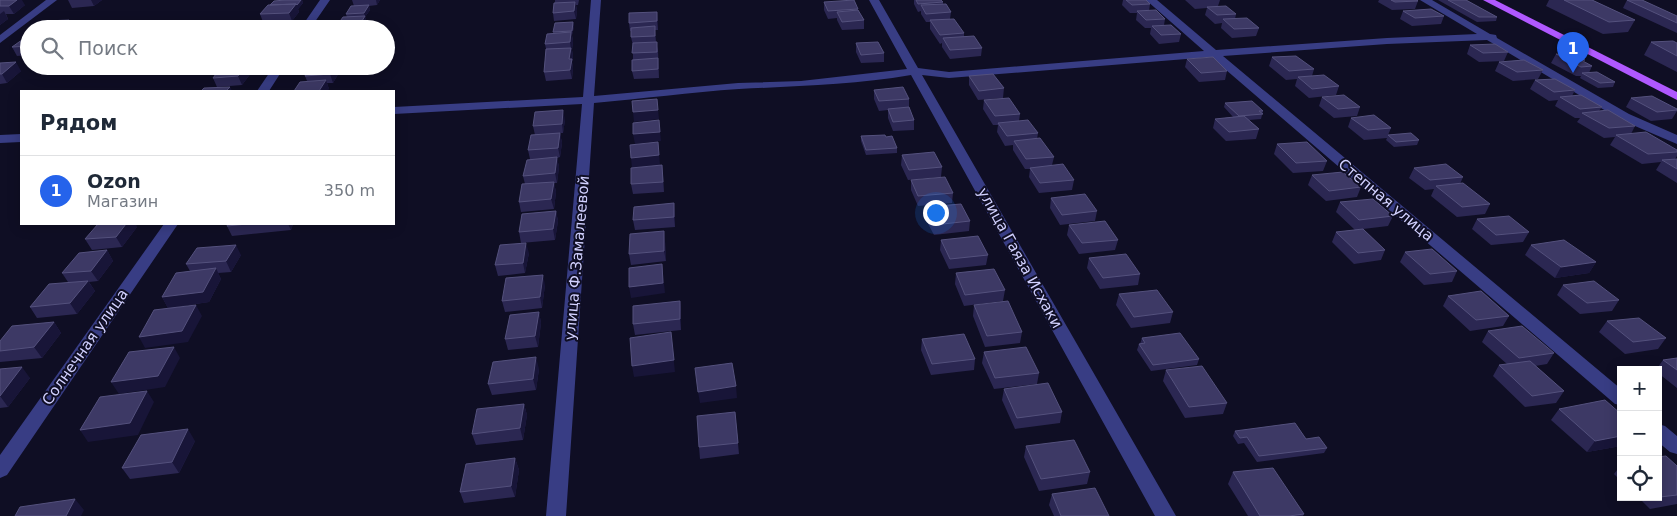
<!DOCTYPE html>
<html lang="ru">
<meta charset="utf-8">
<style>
:root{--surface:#fff;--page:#f2f2f3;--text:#1f2937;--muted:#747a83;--line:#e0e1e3;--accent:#2563eb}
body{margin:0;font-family:"DejaVu Sans",sans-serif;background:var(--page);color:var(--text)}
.controls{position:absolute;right:15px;bottom:15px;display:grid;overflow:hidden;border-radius:0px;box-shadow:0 2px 12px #0003}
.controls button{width:45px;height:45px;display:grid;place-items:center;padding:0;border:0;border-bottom:1px solid var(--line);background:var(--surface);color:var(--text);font:25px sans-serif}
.you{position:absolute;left:935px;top:212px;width:18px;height:18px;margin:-12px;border:4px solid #fff;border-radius:50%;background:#1a73e8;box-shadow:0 0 0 8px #1a73e833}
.badge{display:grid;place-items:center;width:32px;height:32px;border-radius:50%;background:var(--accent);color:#fff;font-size:16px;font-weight:700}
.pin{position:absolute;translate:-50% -41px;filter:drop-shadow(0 1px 2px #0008)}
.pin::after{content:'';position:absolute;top:26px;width:18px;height:15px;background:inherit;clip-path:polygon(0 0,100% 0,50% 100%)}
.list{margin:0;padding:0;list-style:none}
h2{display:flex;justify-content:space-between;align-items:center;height:65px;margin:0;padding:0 20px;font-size:21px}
h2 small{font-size:16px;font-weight:400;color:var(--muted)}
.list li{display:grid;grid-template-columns:32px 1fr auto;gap:15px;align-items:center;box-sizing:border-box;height:70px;padding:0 20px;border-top:1px solid var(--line)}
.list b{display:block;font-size:19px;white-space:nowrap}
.list p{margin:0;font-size:16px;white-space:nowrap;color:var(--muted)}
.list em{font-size:16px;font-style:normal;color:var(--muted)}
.icon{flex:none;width:28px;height:28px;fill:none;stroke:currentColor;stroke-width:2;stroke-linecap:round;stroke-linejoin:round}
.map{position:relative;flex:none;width:1677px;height:516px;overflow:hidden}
.search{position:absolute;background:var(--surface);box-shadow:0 2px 12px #0003;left:20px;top:20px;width:375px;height:55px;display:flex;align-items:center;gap:12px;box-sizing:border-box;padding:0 18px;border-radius:28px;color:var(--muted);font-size:19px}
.panel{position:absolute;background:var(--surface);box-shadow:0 2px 12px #0003;left:20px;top:90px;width:375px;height:135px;border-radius:0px}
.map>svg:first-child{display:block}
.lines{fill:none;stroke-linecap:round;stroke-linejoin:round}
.minor{fill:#383d84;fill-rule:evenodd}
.major{fill:#b058ff;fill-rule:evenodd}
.wall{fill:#2b2752}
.shaded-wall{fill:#181538}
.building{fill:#3d3965;stroke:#54517d}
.labels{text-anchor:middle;stroke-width:4;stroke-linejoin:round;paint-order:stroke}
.street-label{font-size:15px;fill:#d2d1ff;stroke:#0f0e24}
</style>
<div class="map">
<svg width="1677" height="516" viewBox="0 0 1677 516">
<rect width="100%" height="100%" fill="#0f0e24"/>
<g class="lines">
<path class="minor" d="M46,0H57L0,43V35Z
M320,0H330L310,29H300Z
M591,0H601L594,96L738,83L801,81L907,69L869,0H879L918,68L949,72L1204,51L1146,0H1157L1216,50L1387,38L1477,34L1420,0H1432L1490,34L1496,35L1497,38L1629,114L1677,135V144L1621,120L1487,40L1387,44L1223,56L1621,389V405L1615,404L1211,57L949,78L922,75L1176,516H1155L911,75C854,85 797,86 739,89C691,92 642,99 594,103L566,516H546L582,104L394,114V107L583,97Z
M274,66H285L269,91H257Z
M21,134V142L0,143V135Z
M164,224H178L7,475L0,478V455Z
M1658,424L1665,426L1677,436V454L1670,452L1658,442Z"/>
<path class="major" d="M1483,0H1495L1677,92V100Z"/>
</g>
<path class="wall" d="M0,0L25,5L14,14H6L8,19L0,25Z
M68,0H102L94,6L72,8Z
M285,0H302L303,3L298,9L299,12L292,21L263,22L260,14L270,5Z
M352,0H380L377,5L369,6L370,10L365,17L366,20L361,29H337L336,27L347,17L346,14L354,6Z
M555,0H579L578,5H576L577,10L576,19L554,21L553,13L555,3Z
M914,0H941L943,2V4L951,12L950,19L964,33V37L982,48L981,56L950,59L942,47V43L940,44L930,29V22H926L921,14V11L918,12L914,4Z
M1123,0H1146L1150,4L1149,11L1165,19L1164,25L1181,34L1179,42L1159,44L1150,34L1151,28H1145L1136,20L1137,13H1130L1122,5Z
M1185,0H1220L1218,6L1236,14L1235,19L1259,28L1256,36L1232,38L1221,28L1222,23L1215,24L1205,15L1207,8L1195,9Z
M1379,0H1417L1418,1L1415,9L1392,10L1378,2Z
M1438,0H1466L1497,17L1496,21L1477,22Z
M1549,0H1592L1635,20L1628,32L1603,34L1546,6Z
M1627,0L1677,16V33L1623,8Z
M824,2L858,9V10L864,20V29L842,30L837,20V18L828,19L824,10Z
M1403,11L1444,16L1441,24L1412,26L1400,19Z
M658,20V30H655L656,42L658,50L659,78L634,79L632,71L633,60V46L631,37V31H630L629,23Z
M573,22L574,27L572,35L573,41L572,50L573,56L572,62L573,68L572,79L546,81L544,72L546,49L545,44L554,34L553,32Z
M29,36V55L17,56L12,47Z
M1651,42L1677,43V72L1644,55Z
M856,43L884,53V62L861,63L856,52Z
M1470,45L1508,52L1504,61L1479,62L1467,54Z
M1556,54L1585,60L1584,62L1592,66L1589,73L1615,82L1613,87L1598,88L1580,78L1581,76H1576L1551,63Z
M1272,57L1314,69L1312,76L1339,86L1336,95L1309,98L1295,86L1297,79L1286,80L1269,66Z
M1187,59L1227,71L1225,80L1199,82L1185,67Z
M1499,62L1543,70L1538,79L1513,81L1495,71Z
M0,63L21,71L7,83L0,84Z
M222,66H248L251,73L242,85L217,87L213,78Z
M310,66H341L339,67L340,71L333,83H327L329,89L307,81L305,76Z
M969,76L1004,88L1003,98L978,100L969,85Z
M1535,80L1575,90L1572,96L1602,107L1599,111L1635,126L1631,134L1677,150V156L1675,159H1677V183L1656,170L1661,162L1642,164L1610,145L1615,137L1604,138L1577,122L1580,118H1575L1555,106L1558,100L1549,101L1530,89Z
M874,90L909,99V107L914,120V130L893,131L888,118V110L879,111L874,99Z
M1322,97L1360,107L1357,116L1334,118L1319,106Z
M1631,98L1677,109V111L1672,119L1651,121L1626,107Z
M984,100L1020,114L1019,121L1038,133L1037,139L1054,157L1052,165L1074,180L1072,190L1039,193L1029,177L1030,169H1025L1013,150V145L1005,146L997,132L998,125H993L983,109Z
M1225,103L1263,111L1261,119L1249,120L1259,129L1256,139L1226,141L1213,128L1215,119L1233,117L1224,107Z
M1351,118L1391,128L1388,135L1419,140L1417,145L1394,147L1386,140L1387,138L1364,140L1348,127Z
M565,120L563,133H560L562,143L560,157L557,158L559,167L557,183H554L556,192L554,209L521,212L519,202L525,184L523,176L530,159L528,150L535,135L533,126Z
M861,136L886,137L897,148V153L866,155L861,141Z
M1277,144L1327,161L1323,171L1293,173L1274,154Z
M902,155L942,167L941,177L908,180L901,165Z
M1414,168L1463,177L1460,184L1490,204L1485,214L1457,217L1431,196L1434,189L1425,190L1409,178Z
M663,175L664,192L633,194L631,184Z
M1312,175L1361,187L1357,197L1326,201L1308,185Z
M911,180L953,193L952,203L918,206L911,190Z
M1051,198L1097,211L1095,221L1060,225L1050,208Z
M1340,202L1393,216L1388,226L1363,229L1385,250L1381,260L1354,264L1332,242L1336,232L1355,230L1336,212Z
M926,207L970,221L969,231L934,235L925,218Z
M556,211L558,221L555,240L521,243L519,232Z
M675,214V227L635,230L633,220Z
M1477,219L1529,232L1523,242L1491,245L1472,229Z
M228,224H293L291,230L232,236L227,226Z
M1069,225L1118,240L1115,250L1079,254L1067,235Z
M137,227L122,247L92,250L85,239Z
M941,240L988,255L986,265L949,269L940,250Z
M665,241L666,261L631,265L629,254Z
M1531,245L1596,262L1589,273L1555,278L1525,255Z
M107,250L113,261L98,281L89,282L95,291L77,314L37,318L30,307L68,282L62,273Z
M1405,252L1457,271L1452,282L1424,285L1400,262Z
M529,253L525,273L498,276L495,265Z
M241,255L231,272L218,273L221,279L209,302L168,308L162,297L190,271L186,264Z
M1089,258L1140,274L1138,285L1100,289L1087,268Z
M956,273L1005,290L1003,301L964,306L955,284Z
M545,285L542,308L505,312L502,301Z
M1563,285L1619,300L1612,311L1580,314L1557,295Z
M1119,294L1173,312L1170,323L1131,328L1116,305Z
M1448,296L1509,316L1503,326L1470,331L1443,306Z
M680,301L681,312V330L635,335L633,324Z
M974,305L1022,332L1020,343L985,347L973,316Z
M539,312L541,323L538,347L508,350L505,339Z
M1607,321L1666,338L1658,349L1625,354L1599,332Z
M54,322L61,333L42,358L0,362V341Z
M1488,331L1554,353L1547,364L1535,366L1564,391L1556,403L1525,407L1493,376L1499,365L1507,364L1482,342Z
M1142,338L1199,359L1197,365L1151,371L1137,350L1139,344H1140Z
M922,339L975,359L974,370L931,375L921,350Z
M984,352L1039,373L1037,384L994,389L982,363Z
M1677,358V388L1658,373V370H1656L1663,360Z
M0,369L30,378L8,407L0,408Z
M539,369L536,390L492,395L488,384Z
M1166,370L1227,403L1223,414L1185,418L1163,381Z
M1004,389L1062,412L1060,423L1015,429L1002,400Z
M524,404L527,415L523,440L476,445L472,434Z
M1559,409L1621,414V446L1587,452L1551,420Z
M735,412L739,454L700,459L699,447Z
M1235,431L1306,439L1327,448L1324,453L1257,462L1244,443L1238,444L1233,436Z
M195,441L179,473L130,479L122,468Z
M1026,446L1090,472L1087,484L1039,491L1024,457Z
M1658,457L1677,466V504L1650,509L1638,497H1658Z
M515,458L519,470L515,497L464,503L460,492Z
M1621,465V481L1614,474Z
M1233,472L1304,514L1303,516H1248L1228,484Z
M1052,494L1109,516H1054L1049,505Z"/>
<path class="shaded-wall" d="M17,0H22L25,5L14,14L9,6Z
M91,0H102L94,6Z
M301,0H302L303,3L298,9L299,12L292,21L289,13L296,4Z
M376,0H380L377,5Z
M575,2L577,10L576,19L574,11Z
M369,5L370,10L365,17L364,13Z
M4,11L8,19L0,25V14Z
M657,12L658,20V30L657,21Z
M365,16L366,20L361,29H360L359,26Z
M69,20L74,28L73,29H58Z
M573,22L574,27L572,35V31Z
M571,32L573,41L572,50L573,56L572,62L573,68L572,79L570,70L569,59L571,49L570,42Z
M16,62L21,71L7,83L2,74Z
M246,66H248L251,73L242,85L238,76Z
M334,66H338L340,71L333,83L330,74Z
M326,80L329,89L328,91H319Z
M230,87L232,91H226Z
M657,99L659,119L634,122L633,112Z
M563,110L565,120L563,133L562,124Z
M660,132L661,141L635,144L633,134Z
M560,133L562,143L560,157L558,148Z
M658,142L660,165L632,168L631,158Z
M557,157L559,167L557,183L555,173Z
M554,182L556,192L554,209L551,199Z
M674,203L675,214V227L674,217Z
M556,211L558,221L555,240L553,229Z
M126,224H136L137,227L122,247L116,237Z
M288,224H293L291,230Z
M664,231L665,241L666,261L664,251Z
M526,243L529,253L525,273L523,263Z
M236,245L241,255L231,272L226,261Z
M107,250L113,261L98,281L91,271Z
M1596,262L1589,273L1555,278L1561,267Z
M662,264L665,293L631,298L629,287Z
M216,268L221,279L209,302L168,308L162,297Z
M543,275L545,285L542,308L540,297Z
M88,281L95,291L77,314L70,303Z
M680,301L681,312V330L680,319Z
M196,305L202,316L188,342L145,348L139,337Z
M539,312L541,323L538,347L535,336Z
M54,322L61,333L42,358L34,347Z
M672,343L675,372L634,377L632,366Z
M174,347L180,358L165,387L119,394L111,382Z
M536,357L539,369L536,390L533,379Z
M22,367L30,378L8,407L0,396Z
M736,386L737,398L700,403L698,392Z
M147,391L154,402L138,435L88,442L80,430Z
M524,404L527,415L523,440L520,428Z
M188,429L195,441L179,473L172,462Z
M1621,436V446L1587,452L1595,441Z
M515,458L519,470L515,497L511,486Z
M75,499L84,510L81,516H66Z"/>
<path class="building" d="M0,0H17L9,6H0Z
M285,0H301L297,5L296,4L270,5L274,1Z
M854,0L858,9L828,11L824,2Z
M916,0H941L943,2L918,4Z
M1126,0H1146L1150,4L1132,5Z
M1391,0H1417L1418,1L1395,2Z
M1448,0H1466L1497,17H1479Z
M1564,0H1592L1635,20L1609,22Z
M1627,0H1642L1677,16V23Z
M575,2L574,11L553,13L554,3Z
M296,4L289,13L260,14L268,5Z
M946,4L951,12L926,14L921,5Z
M369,5L364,13L346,14L351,6Z
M1226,6L1236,14L1217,15L1207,7Z
M1431,9L1444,16L1415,18L1403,11Z
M858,10L864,20L842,22L837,12Z
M1156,10L1165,19L1146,20L1137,11Z
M657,12V21L629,23V13Z
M365,16L359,26L336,27L343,17Z
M1247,18L1259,28L1234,29L1223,19Z
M954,19L964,33L940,35L930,20Z
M69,20L58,29H36L46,21Z
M573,22L572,31L553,32L555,23Z
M1171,25L1181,34L1161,35L1152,26Z
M279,26L277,29H258L260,27Z
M655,26V36L631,37V28Z
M571,32L570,42L545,44L547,34Z
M29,36V46L12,47L26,37Z
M974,36L982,48L950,50L943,38Z
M1673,41L1677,43V56L1651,42Z
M657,42V52L632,53L633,43Z
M878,42L884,53L861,55L856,43Z
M1495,44L1508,52L1483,53L1470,45Z
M571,48L569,59H572L570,70L544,72L546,49Z
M1556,54L1581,58L1585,60H1581L1592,66L1581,67Z
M1296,56L1314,69L1289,71L1272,57Z
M1213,57L1227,71L1201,73L1187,59Z
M658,58V69L632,71V60Z
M1524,60L1543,70L1517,72L1499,62Z
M16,62L2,74H0V63Z
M222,66H246L238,76L213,78Z
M310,66H334L330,74L305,76Z
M1597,72L1615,82L1600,83L1582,73Z
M993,74L1004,88L979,91L969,76Z
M1324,75L1339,86L1312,89L1298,77Z
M1555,79L1575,90L1554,92L1535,80Z
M326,80L319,91H294L300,82Z
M230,87L226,91H201L204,88Z
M903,87L909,99L879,101L874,90Z
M1344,95L1360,107L1338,109L1322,97Z
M1581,95L1602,107L1580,109L1560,97Z
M1652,96L1677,109V110L1657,112L1631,98Z
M1009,98L1020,114L995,116L984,100Z
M657,99L658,110L633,112L632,101Z
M1252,101L1263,111H1259L1263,114L1239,116L1225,103Z
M909,107L914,120L893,122L888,109Z
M563,110L562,124L533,126L535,112Z
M1608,110L1635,126L1609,128L1582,113Z
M1374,115L1391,128L1368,130L1351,118Z
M1244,116L1259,129L1229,132L1215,119Z
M659,120L660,132L633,134V123Z
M1028,120L1038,133L1007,136L998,123Z
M1646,132L1677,150V152L1648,154L1616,135Z
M560,133L558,148L528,150L531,135Z
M1411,133L1419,140L1396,142L1388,135Z
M885,135L886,137L892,136L897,148L866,150L861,136Z
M1040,138L1054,157L1026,159L1014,141Z
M658,142L659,155L631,158L630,145Z
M1307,142L1327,161L1296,163L1277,144Z
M934,152L942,167L909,170L902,155Z
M557,157L555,173L523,176L527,160Z
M1677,159V169L1662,160Z
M1063,164L1074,180L1040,183L1030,168Z
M1446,164L1463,177L1430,180L1414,168Z
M662,165L663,182L631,184V168Z
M1343,172L1361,187L1329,191L1312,175Z
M945,177L953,193L918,196L911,180Z
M554,182L551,199L519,202L522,184Z
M1463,183L1490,204L1462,207L1436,186Z
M1085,194L1097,211L1062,215L1051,198Z
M1373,199L1393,216L1359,220L1340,202Z
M674,203V217L633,220L634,207Z
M961,204L970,221L934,225L926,207Z
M556,211L553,229L519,232L522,214Z
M1509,216L1529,232L1496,235L1477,219Z
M1105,221L1118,240L1082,243L1069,225Z
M98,224H126L116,237L85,239Z
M228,224H247L227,226Z
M1363,229L1385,250L1358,253L1336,232Z
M664,231V251L629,254L630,234Z
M978,236L988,255L950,259L941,240Z
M1564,240L1596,262L1561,267L1531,245Z
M526,243L523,263L495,265L500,245Z
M236,245L226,261L186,264L197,248Z
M1432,249L1457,271L1430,274L1405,252Z
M107,250L91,271L62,273L79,253Z
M1126,254L1140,274L1103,278L1089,258Z
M662,264L663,283L629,287V268Z
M216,268L203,292L162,297L176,273Z
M994,269L1005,290L965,295L956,273Z
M543,275L540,297L502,301L506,278Z
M88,281L70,303L30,307L49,284Z
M1594,281L1619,300L1587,303L1563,285Z
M1157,290L1173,312L1134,317L1119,294Z
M1481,291L1509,316L1476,320L1448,296Z
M680,301V319L633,324V306Z
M1008,301L1022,332L987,336L974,305Z
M196,305L182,331L139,337L154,310Z
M539,312L535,336L505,339L510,315Z
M1639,318L1666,338L1633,342L1607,321Z
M54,322L34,347L0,351V341L12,326Z
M1522,326L1554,353L1519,358L1488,331Z
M671,332L674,360L632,366L630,338Z
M1180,333L1199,359L1153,365L1139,344L1145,343L1142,338Z
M964,334L975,359L932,364L922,339Z
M174,347L158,376L111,382L129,352Z
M1026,347L1039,373L995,378L984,352Z
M536,357L533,379L488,384L493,362Z
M1677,358V370L1663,360Z
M1530,361L1564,391L1532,396L1499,365Z
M732,363L736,386L698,392L695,368Z
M1202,366L1227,403L1189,407L1166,370Z
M22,367L0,396V369Z
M1048,383L1062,412L1017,418L1004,389Z
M147,391L130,423L80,430L100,397Z
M1605,400L1621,414V436L1595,441L1559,409Z
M524,404L520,428L472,434L477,409Z
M735,412L738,443L699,447L697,416Z
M1295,423L1306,439L1319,437L1327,448L1259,456L1247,437L1240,438L1235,431Z
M188,429L172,462L122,468L141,435Z
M1074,440L1090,472L1041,479L1026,446Z
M1666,456L1677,466V495L1660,497L1658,496V457Z
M515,458L511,486L460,492L466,464Z
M1273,468L1304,514L1289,516H1260L1233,472Z
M1095,488L1109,516H1061L1052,494Z
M75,499L66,516H15L20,507Z"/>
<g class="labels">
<g class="street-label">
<text transform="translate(1386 200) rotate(40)" y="5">Степная улица</text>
<text transform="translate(577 258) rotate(-85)" y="5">улица Ф.Замалеевой</text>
<text transform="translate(1020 258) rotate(61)" y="5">улица Гаяза Исхаки</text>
<text transform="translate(85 347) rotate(-55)" y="5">Солнечная улица</text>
</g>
</g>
</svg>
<div class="controls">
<button>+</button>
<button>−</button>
<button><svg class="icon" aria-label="locate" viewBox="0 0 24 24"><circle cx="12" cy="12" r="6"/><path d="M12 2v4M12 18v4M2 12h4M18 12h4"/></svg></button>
</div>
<div class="you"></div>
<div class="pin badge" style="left:1573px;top:73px">1</div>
<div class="search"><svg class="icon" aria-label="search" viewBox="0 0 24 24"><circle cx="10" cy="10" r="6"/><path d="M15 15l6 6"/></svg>Поиск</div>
<section class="panel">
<h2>Рядом<small></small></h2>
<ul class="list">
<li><span class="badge">1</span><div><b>Ozon</b><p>Магазин</p></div><em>350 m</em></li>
</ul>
</section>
</div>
